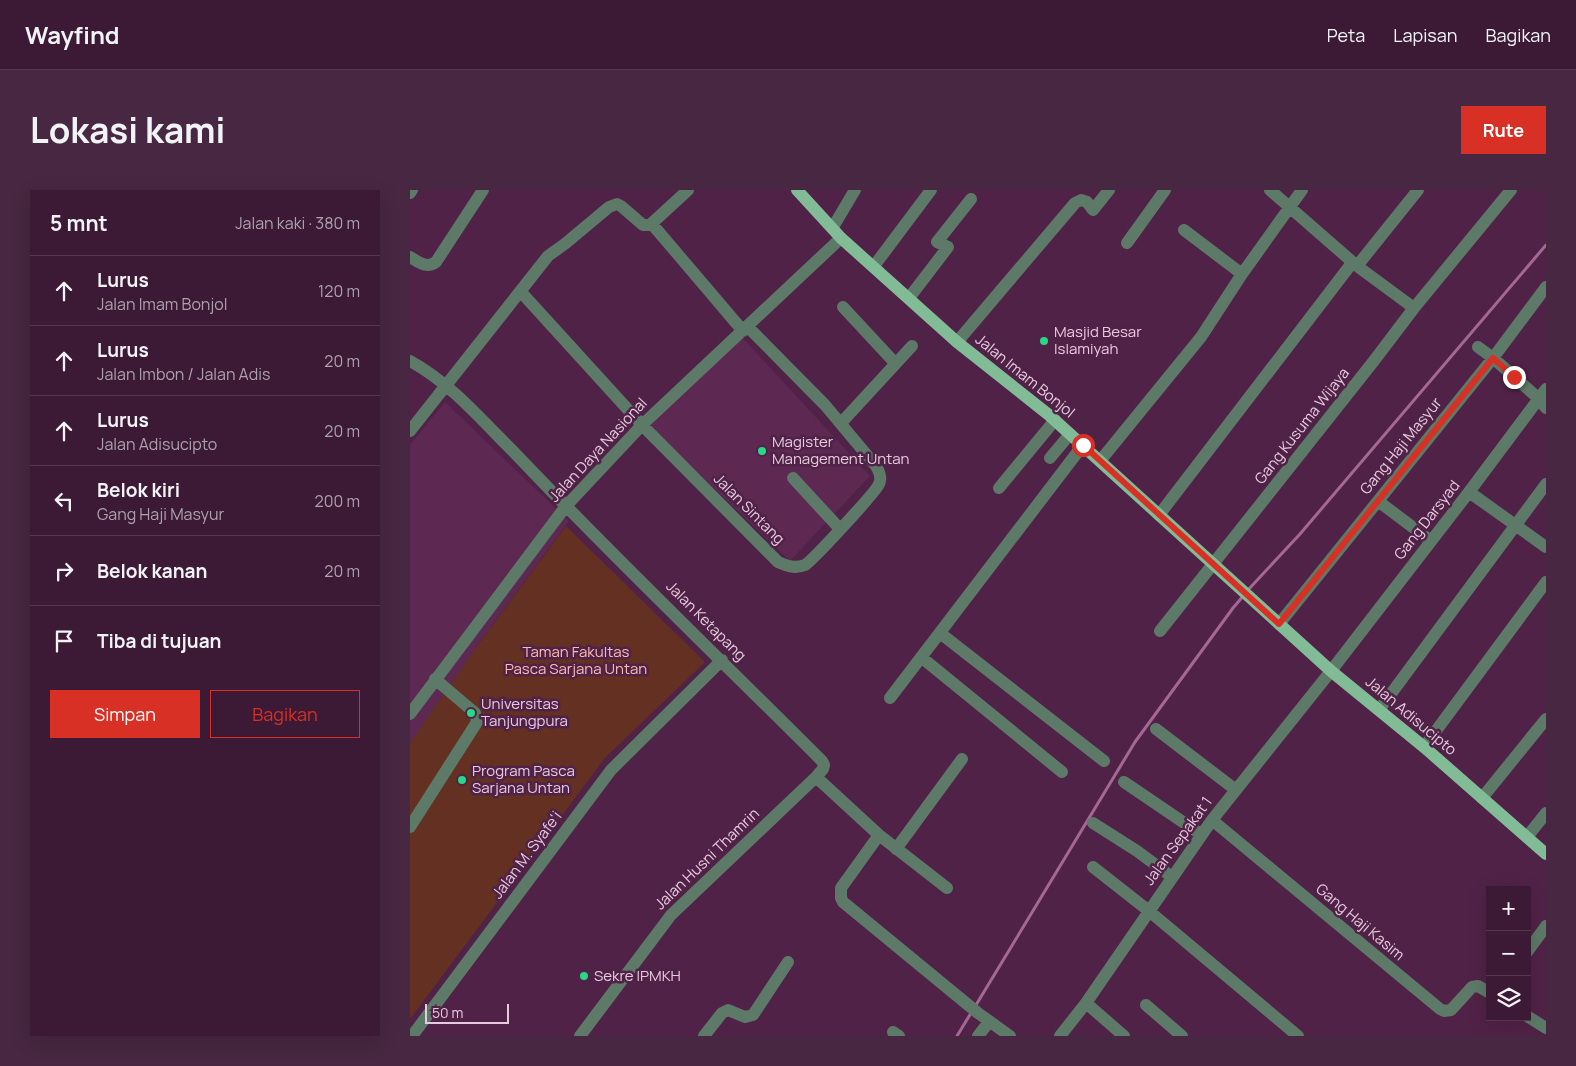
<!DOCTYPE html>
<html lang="id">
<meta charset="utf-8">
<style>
:root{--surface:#3c1a35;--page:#472741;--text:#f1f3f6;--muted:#aca1ad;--line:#553850;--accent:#d93025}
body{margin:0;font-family:Manrope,sans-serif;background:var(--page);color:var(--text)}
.controls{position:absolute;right:15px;bottom:15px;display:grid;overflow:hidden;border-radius:0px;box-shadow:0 5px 20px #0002}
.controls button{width:45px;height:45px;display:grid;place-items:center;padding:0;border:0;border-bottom:1px solid var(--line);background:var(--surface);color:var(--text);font:25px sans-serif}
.scale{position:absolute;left:15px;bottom:12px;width:84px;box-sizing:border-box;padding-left:5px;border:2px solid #e7cade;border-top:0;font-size:14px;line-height:18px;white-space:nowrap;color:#e7cade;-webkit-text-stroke:4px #502247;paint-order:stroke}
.stop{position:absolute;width:15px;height:15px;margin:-11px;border:4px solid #d93025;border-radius:50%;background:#fff}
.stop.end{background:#d93025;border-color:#fff;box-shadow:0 1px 5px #0008}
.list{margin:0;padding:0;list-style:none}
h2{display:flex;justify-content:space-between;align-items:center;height:65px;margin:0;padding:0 20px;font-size:21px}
h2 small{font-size:16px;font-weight:400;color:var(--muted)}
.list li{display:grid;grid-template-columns:32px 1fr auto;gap:15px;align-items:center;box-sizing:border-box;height:70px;padding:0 20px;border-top:1px solid var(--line)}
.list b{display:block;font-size:19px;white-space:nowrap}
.list p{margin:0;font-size:16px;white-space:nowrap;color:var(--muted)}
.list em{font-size:16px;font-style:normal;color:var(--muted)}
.actions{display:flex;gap:10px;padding:15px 20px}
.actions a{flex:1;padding:11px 0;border:1px solid var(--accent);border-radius:0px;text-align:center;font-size:18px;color:var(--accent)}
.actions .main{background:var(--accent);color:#fff}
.icon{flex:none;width:28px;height:28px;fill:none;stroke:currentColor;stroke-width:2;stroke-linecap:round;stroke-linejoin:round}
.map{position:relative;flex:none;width:1136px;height:846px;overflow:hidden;border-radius:0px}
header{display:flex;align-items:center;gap:30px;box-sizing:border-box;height:70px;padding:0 25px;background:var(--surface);border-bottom:1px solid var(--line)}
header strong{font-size:24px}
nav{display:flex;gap:28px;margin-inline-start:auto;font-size:18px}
.intro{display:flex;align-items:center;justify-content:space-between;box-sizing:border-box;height:120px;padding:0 30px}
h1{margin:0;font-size:35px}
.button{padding:12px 22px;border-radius:0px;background:var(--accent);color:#fff;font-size:18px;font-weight:700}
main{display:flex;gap:30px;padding:0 30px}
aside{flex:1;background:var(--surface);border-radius:0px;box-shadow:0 5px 20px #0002}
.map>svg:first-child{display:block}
.built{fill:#5d2852}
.green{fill:#633022}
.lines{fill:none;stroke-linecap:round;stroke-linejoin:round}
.stream{stroke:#a36894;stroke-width:3}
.minor{stroke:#5d7967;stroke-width:12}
.major{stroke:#81bc96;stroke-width:12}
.route{stroke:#d93025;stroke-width:6}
.poi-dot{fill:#28d885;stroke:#502247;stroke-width:2}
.labels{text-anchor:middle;stroke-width:5;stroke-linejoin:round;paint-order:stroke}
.poi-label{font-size:15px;fill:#e7cade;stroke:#502247;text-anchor:start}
.street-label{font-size:15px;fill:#e7cade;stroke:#502247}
.park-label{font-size:15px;fill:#fbbdac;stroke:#502247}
</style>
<header>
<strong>Wayfind</strong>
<nav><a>Peta</a><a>Lapisan</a><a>Bagikan</a></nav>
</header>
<div class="intro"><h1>Lokasi kami</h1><a class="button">Rute</a></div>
<main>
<aside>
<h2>5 mnt<small>Jalan kaki · 380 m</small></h2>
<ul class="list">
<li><svg class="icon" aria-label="ahead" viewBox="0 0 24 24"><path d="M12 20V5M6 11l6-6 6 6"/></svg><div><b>Lurus</b><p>Jalan Imam Bonjol</p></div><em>120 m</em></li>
<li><svg class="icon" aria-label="ahead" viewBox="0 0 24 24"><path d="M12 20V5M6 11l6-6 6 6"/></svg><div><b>Lurus</b><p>Jalan Imbon / Jalan Adis</p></div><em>20 m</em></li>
<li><svg class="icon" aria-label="ahead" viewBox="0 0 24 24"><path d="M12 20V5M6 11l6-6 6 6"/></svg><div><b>Lurus</b><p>Jalan Adisucipto</p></div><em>20 m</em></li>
<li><svg class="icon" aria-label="left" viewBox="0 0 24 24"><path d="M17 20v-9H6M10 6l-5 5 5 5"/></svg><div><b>Belok kiri</b><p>Gang Haji Masyur</p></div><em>200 m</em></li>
<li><svg class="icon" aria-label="right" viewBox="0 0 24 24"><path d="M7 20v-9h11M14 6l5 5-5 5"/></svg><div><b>Belok kanan</b></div><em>20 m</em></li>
<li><svg class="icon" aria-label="arrive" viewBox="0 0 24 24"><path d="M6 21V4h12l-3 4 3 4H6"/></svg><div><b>Tiba di tujuan</b></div></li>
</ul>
<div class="actions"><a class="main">Simpan</a><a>Bagikan</a></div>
</aside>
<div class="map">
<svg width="1136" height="846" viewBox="0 0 1136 846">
<rect width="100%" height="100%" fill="#502247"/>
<path class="built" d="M331,146L460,286L380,371L240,236Z
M35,212L159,331L65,459L81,720L0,829V255Z"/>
<path class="green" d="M156,336L295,472L195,568L0,829V553L65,459Z"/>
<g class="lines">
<path class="stream" d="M838,400L890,344L1136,55
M566,815L725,552L823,418L834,405
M547,846L561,823"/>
<path class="minor" d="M860,0L947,76L1004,118L1101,0
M0,3L2,0
M242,34L333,141
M423,37L445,0
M774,40L832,84
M717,53L755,0
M0,67C9,72 16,79 26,72L73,0
M464,76L521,0
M947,76L1008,0
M111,102L232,235L368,372C377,376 385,379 395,375C402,371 466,302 469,294C472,288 469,281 466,276L415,215L337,136
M499,108L538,57L527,52L561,9
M433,117L485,173
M547,152L665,13L671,10L677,12L683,20L699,0
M1068,157L1083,168L1128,208L1136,218
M0,171C33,189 60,217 86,244C110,268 133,293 157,317C241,403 327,486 412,571L414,575L413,579L406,587L261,725L170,846
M431,233L502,156
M0,241L138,66L156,53L199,17L207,14L211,16L233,35H240L278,0
M640,268L660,244
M690,271L791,147L832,84L892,0
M383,288L430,339
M589,298L645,230
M1059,302L1136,357
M968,311L1021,351
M749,325L942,73
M869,434L1083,168L1136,97
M750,441L963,172L1004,118
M530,443L694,571
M511,467L652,582
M480,508L673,255
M969,520L1136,294
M0,524L156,316L232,235L431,48
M746,539L826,600
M1014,557L1136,392
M406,587L469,645L537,698
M714,592L792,645
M1072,608L1136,529
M802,630L1030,819L1034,821L1041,820L1062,797L1068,796L1080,803
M683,633L727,661L762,687
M0,637L67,532L65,523L25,489
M469,645L431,698V708L433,712L568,823L600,846
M1117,647L1136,623
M486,659L552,569
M683,677L739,721L888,846
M1117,762L1136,736
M676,813L714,846
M736,815L772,846
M1117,826L1136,838
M483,842L489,846
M2,846L201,580L312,470
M294,846L312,823L318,820L335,827L343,825L378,772
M568,846L579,832
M650,846L676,813L802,630L921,481L1059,302L1136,199"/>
<path class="major" d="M387,0L431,48L547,152L639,225L921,481L1014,557L1136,664"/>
</g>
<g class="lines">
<path class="route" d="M673,255L869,434L1083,168L1104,187"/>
</g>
<g class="poi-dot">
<circle cx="634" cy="151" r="5"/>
<circle cx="352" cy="261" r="5"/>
<circle cx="61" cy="523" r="5"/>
<circle cx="52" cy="590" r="5"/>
<circle cx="174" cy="786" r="5"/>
</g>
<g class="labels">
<g class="poi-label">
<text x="644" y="147">Masjid Besar<tspan x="644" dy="17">Islamiyah</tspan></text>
<text x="362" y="257">Magister<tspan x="362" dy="17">Management Untan</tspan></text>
<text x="71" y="519">Universitas<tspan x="71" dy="17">Tanjungpura</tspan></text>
<text x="62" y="586">Program Pasca<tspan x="62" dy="17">Sarjana Untan</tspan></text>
<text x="184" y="791">Sekre IPMKH</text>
</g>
<g class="street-label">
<text transform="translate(615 186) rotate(39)" y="5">Jalan Imam Bonjol</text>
<text transform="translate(892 236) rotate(-52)" y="5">Gang Kusuma Wijaya</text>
<text transform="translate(991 256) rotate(-51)" y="5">Gang Haji Masyur</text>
<text transform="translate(188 260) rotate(-47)" y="5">Jalan Daya Nasional</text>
<text transform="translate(339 319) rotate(45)" y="5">Jalan Sintang</text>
<text transform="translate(1017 330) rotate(-52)" y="5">Gang Darsyad</text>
<text transform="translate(296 431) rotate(45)" y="5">Jalan Ketapang</text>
<text transform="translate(1001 526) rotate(40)" y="5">Jalan Adisucipto</text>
<text transform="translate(768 651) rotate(-54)" y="5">Jalan Sepakat 1</text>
<text transform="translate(117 665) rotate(-53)" y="5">Jalan M. Syafe'i</text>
<text transform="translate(297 669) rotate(-44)" y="5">Jalan Husni Thamrin</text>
<text transform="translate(950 732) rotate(40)" y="5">Gang Haji Kasim</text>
</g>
<g class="park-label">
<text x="166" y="467">Taman Fakultas<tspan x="166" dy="17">Pasca Sarjana Untan</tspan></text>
</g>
</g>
</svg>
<div class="controls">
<button>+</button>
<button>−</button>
<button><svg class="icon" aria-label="layers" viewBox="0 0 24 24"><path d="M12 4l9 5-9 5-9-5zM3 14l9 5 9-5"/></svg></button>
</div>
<div class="scale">50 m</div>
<div class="stop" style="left:673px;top:255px"></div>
<div class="stop end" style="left:1104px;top:187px"></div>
</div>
</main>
